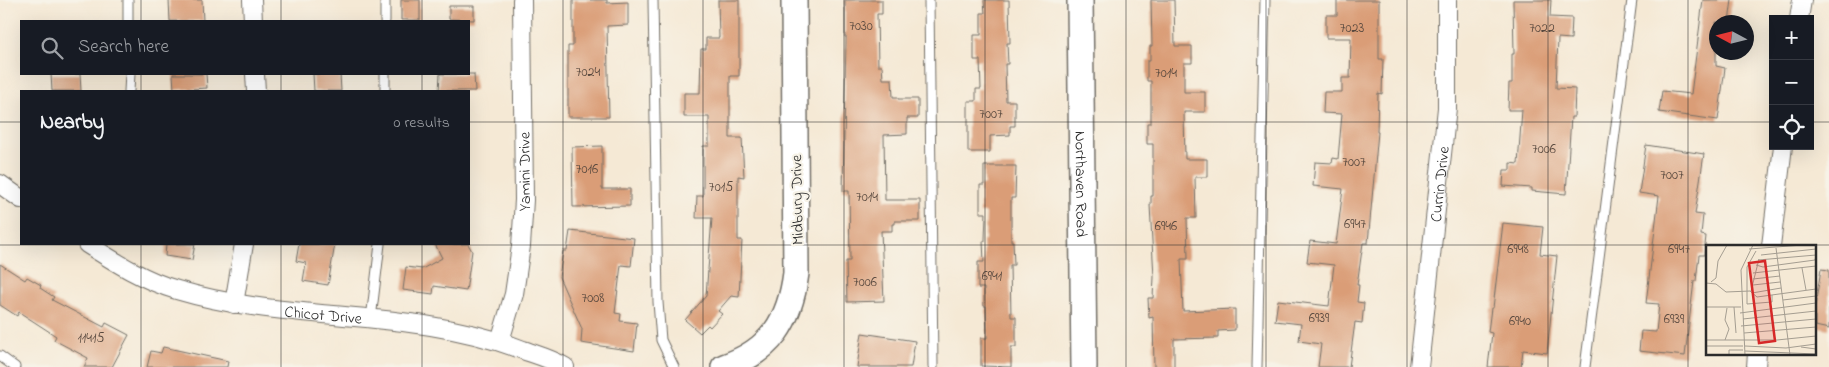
<!DOCTYPE html>
<meta charset="utf-8">
<style>
:root{--surface:#171b24;--page:#20242c;--text:#f1f3f6;--muted:#9ea1a6;--line:#363941}
body{margin:0;font-family:"Indie Flower",sans-serif;background:var(--page);color:var(--text)}
.controls{position:absolute;right:15px;top:15px;display:grid;overflow:hidden;border-radius:0px;box-shadow:0 5px 20px #0002}
.controls button{width:45px;height:45px;display:grid;place-items:center;padding:0;border:0;border-bottom:1px solid var(--line);background:var(--surface);color:var(--text);font:25px sans-serif}
.compass{position:absolute;left:1709px;top:15px;width:45px;height:45px;border-radius:50%;background:var(--surface);box-shadow:0 5px 20px #0002;rotate:277deg}
.list{margin:0;padding:0;list-style:none}
h2{display:flex;justify-content:space-between;align-items:center;height:65px;margin:0;padding:0 20px;font-size:21px}
h2 small{font-size:16px;font-weight:400;color:var(--muted)}
.icon{flex:none;width:28px;height:28px;fill:none;stroke:currentColor;stroke-width:2;stroke-linecap:round;stroke-linejoin:round}
.map{position:relative;flex:none;width:1829px;height:367px;overflow:hidden}
.search{position:absolute;background:var(--surface);box-shadow:0 5px 20px #0002;left:20px;top:20px;width:450px;height:55px;display:flex;align-items:center;gap:12px;box-sizing:border-box;padding:0 18px;border-radius:0px;color:var(--muted);font-size:19px}
.panel{position:absolute;background:var(--surface);box-shadow:0 5px 20px #0002;left:20px;top:90px;width:450px;height:155px;border-radius:0px}
.map>svg:first-child{display:block}
.building{fill:#da9d77}
.lines{fill:none;stroke-linecap:round;stroke-linejoin:round}
.lane-casing{stroke:#726e66;stroke-width:11}
.street-casing{stroke:#726e66;stroke-width:20}
.secondary-casing{stroke:#726e66;stroke-width:28}
.lane{stroke:#fff;stroke-width:9}
.street{stroke:#fff;stroke-width:18}
.secondary{stroke:#fff;stroke-width:25}
.grid{fill:none;stroke:#2b2b2b;stroke-width:1;stroke-opacity:0.55}
.labels{text-anchor:middle;stroke-width:4.5;stroke-linejoin:round;paint-order:stroke}
.number-label{font-size:14px;fill:#57483e}
.street-label{font-size:16px;fill:#2b2b2b;stroke:#f7f3e8}
.inset-road{fill:none;stroke:#a49d91;stroke-width:1}
.view{fill:#d62828;fill-opacity:0.15;stroke:#d62828;stroke-width:2.5}
.inset-edge{fill:none;stroke:#2b2b2b;stroke-width:2.5}
</style>
<div class="map">
<svg width="1829" height="367" viewBox="0 0 1829 367">
<rect width="100%" height="100%" fill="#f7f3e8"/>
<filter id="ink" filterUnits="userSpaceOnUse"><feTurbulence type="fractalNoise" baseFrequency=".02" numOctaves="2"/><feDisplacementMap in="SourceGraphic" scale="10" xChannelSelector="R" yChannelSelector="G"/><feConvolveMatrix kernelMatrix="1 2 1 2 8 2 1 2 1" color-interpolation-filters="sRGB"/></filter>
<filter id="wash" filterUnits="userSpaceOnUse"><feTurbulence type="fractalNoise" baseFrequency=".0096" numOctaves="4" result="noise"/><feDisplacementMap in="SourceGraphic" scale="20" xChannelSelector="R" yChannelSelector="G"/><feGaussianBlur stdDeviation="1.12" result="paint"/><feColorMatrix in="noise" values="0 0 0 0 0 0 0 0 0 0 0 0 0 0 0 0 0 1.4 0 .05"/><feComposite in="paint" operator="in"/></filter>
<g filter="url(#wash)">
<rect width="100%" height="100%" fill="#f5e9d5"/>
<g id="blocks">
<path class="building" d="M169,0H202L203,21H170Z
M401,0H420V20H401Z
M573,0H607V3L628,2V25L607,26L609,117H568V46H573Z
M718,0H739V76H730V138H742L744,177L738,176V240H742L739,297L731,296L718,311L722,314L710,327L708,325L700,333L685,320L706,296L712,218H696L697,196H703V146H709V117H684V93H700L701,49H706V38H719Z
M845,0H882V14H877L878,66H882L883,79H892L893,97H898V99H918V118H907V134L884,135L885,200H920V221H895V224H892V231H881L884,301L847,302L846,261H850L849,191H843L846,37H845Z
M984,0H1009L1010,43H1007L1008,64H1005L1006,101H1015V126H1010V135L990,136V152H968V101H976V89H981L980,60H974V35H981V13H985Z
M1151,0H1174L1175,46H1192V63H1184V92H1205V112H1184L1185,159H1207V177H1195L1196,218H1187L1188,259H1181L1183,311L1235,309V330L1218,331V338L1174,339V367H1154L1153,317L1149,318L1148,298H1153L1154,277L1150,205H1151V196H1153V144H1147V123H1151V81H1147V61H1150V46H1152Z
M1337,0H1379V59H1383L1382,94L1378,93L1377,132H1378L1368,243H1363L1357,285H1359L1357,302L1364,303L1362,323L1355,322L1349,367H1318L1321,344L1299,341L1301,324L1275,321L1278,300L1329,306L1334,265L1307,262L1310,241L1336,244L1343,189L1313,186L1315,162L1332,163L1333,158L1338,159L1342,114L1323,113L1324,92H1342V78H1350L1351,38H1326V15H1337Z
M1513,0H1551L1550,17L1572,18L1571,39L1558,38L1556,88L1575,89L1574,117H1571L1566,194L1532,191V188L1503,186L1504,170H1510V163L1518,164L1522,110H1508L1509,83H1512V54H1514Z
M1703,0H1732L1729,22H1716V66L1725,68L1718,120L1659,112L1662,91L1691,94Z
M449,6H474V20L449,19Z
M51,74H80L81,91H52Z
M173,74H206L207,88L174,90Z
M313,74H340L341,91H314Z
M440,74H474L475,91H439Z
M1646,145L1704,154L1695,214L1703,215L1701,235L1706,236L1704,255H1699L1696,281H1694L1685,356L1639,351L1641,331L1656,332L1659,304L1646,303L1659,196L1639,193Z
M602,146V189H630V206L573,207L572,147Z
M984,166H1016L1015,198H1011V241H1013L1014,265H1010L1011,317H1016V347H1011V367L981,366V338H987L986,306H984V288H978V262H984L983,241H985L986,213H980V185H984Z
M1503,223L1543,227L1540,254L1557,256L1547,353L1523,350L1521,367H1488L1492,333L1488,332L1491,308H1493Z
M570,231L634,238L631,266L621,265L615,313L621,314L620,321L637,323L634,351L581,343L582,329L559,277L563,251H567Z
M166,244H195L192,260L165,256Z
M299,244H335L328,285L303,281L306,263L296,261Z
M435,244H468L472,251L466,291L434,286L433,294L403,290L406,267L422,269L442,258Z
M0,264L25,280L27,277L41,285L40,288L54,297L52,300L104,327L106,323L129,335L112,367H84L88,358L54,340L56,336L19,312L17,316L0,305Z
M1821,269L1829,270V329L1815,326V307Z
M862,333L915,341L911,367H857Z
M163,347L228,361L227,367H147L151,351L161,353Z"/>
</g>
</g>
<g filter="url(#ink)">
<use href="#blocks" fill-opacity="0" stroke="#726e66" stroke-width="1"/>
<g class="lines">
<defs>
<path id="lane" d="M128,0V21
M385,0V21
M653,0L658,302L661,340L674,367
M929,0L933,367
M385,74V91
M129,91L130,74
M371,319L380,244
M0,356L15,367
M1257,367L1265,0
M1585,367L1632,0"/>
<g id="street">
<path d="M252,0L253,21"/>
<path d="M1799,19L1802,0"/>
<path d="M255,74L256,91"/>
<path d="M0,184L21,199"/>
<path id="s1" d="M87,244C115,262 145,281 177,290C290,324 413,307 523,350C537,355 552,359 565,367"/>
<path d="M1771,246L1783,146"/>
<path d="M234,304L244,244"/>
<path id="s2" d="M500,341L514,294L521,246L524,200L522,0"/>
<path id="s3" d="M1419,367L1447,108V0"/>
<path d="M1756,367L1757,353"/>
</g>
<g id="secondary">
<path id="s4" d="M1080,0L1084,367"/>
<path d="M724,367C771,351 790,321 796,273L794,0"/>
</g>
</defs>
<use href="#lane" class="lane-casing"/>
<use href="#street" class="street-casing"/>
<use href="#secondary" class="secondary-casing"/>
<use href="#lane" class="lane"/>
<use href="#street" class="street"/>
<use href="#secondary" class="secondary"/>
</g>
</g>
<path class="grid" d="M141,0V21M281,0V21M422,0V21M563,0V367M703,0V367M844,0V367M985,0V367M1126,0V367M1266,0V367M1407,0V367M1548,0V367M1688,0V367M141,74V91M281,74V91M422,74V91M0,122H21M469,122H1773M1810,122H1829M141,244V367M281,244V367M422,244V367M0,245H1829"/>
<g class="labels">
<g class="number-label">
<text x="861" y="30">7030</text>
<text x="1352" y="32">7023</text>
<text x="1542" y="32">7022</text>
<text x="588" y="76">7024</text>
<text x="1166" y="77">7014</text>
<text x="991" y="118">7007</text>
<text x="1544" y="153">7006</text>
<text x="1354" y="166">7007</text>
<text x="587" y="173">7016</text>
<text x="1672" y="179">7007</text>
<text x="721" y="191">7015</text>
<text x="867" y="201">7014</text>
<text x="1355" y="228">6947</text>
<text x="1166" y="230">6946</text>
<text x="1518" y="253">6948</text>
<text x="1679" y="253">6947</text>
<text x="992" y="280">6941</text>
<text x="865" y="286">7006</text>
<text x="593" y="302">7008</text>
<text x="1319" y="322">6939</text>
<text x="1674" y="323">6939</text>
<text x="1520" y="325">6940</text>
<text x="91" y="342">11415</text>
</g>
<g class="street-label">
<text dy="6" stroke="none"><textPath href="#s2" startOffset="172">Yamini Drive</textPath></text>
<text dy="6" stroke="none"><textPath href="#s4" startOffset="184">Northaven Road</textPath></text>
<text dy="6" stroke="none"><textPath href="#s3" startOffset="184">Currin Drive</textPath></text>
<text transform="translate(796 200) rotate(-91)" y="6">Midbury Drive</text>
<text dy="6" stroke="none"><textPath href="#s1" startOffset="250">Chicot Drive</textPath></text>
</g>
</g>
<g transform="translate(1706 245)">
<rect width="110" height="110" fill="#f5e9d5"/>
<path class="inset-road" d="M70,3L84,110M43,4L97,0M50,6L41,22V59L66,57V50M55,10L110,4M52,15L110,10M50,20L57,22L109,15L110,11M96,23L100,45M47,28L110,21M47,34L74,31M5,37L10,33L12,16L21,0M0,38L10,39L20,47L44,46L51,52L110,44M47,40L74,37M45,46L53,14M46,48L75,43M77,55L110,51M0,62H35M28,62L30,88M34,68L110,58M37,74L110,66M35,81L110,74M38,88L110,82M0,95H71L110,91M19,95L23,84L19,75L21,63M0,101H37M39,101L80,103L110,99M95,102L110,104M39,106L110,109M23,110V105H37M39,110L35,25L47,0"/>
<path class="view" d="M59,16L69,96L53,98L43,18Z"/>
<rect width="110" height="110" class="inset-edge"/>
</g>
</svg>
<div class="controls">
<button>+</button>
<button>−</button>
<button><svg class="icon" aria-label="locate" viewBox="0 0 24 24"><circle cx="12" cy="12" r="6"/><path d="M12 2v4M12 18v4M2 12h4M18 12h4"/></svg></button>
</div>
<svg class="compass" viewBox="-18 -18 36 36"><path d="M0-13l5 13h-10z" fill="#e53935"/><path d="M0 13l5-13h-10z" fill="#9ea1a6"/></svg>
<div class="search"><svg class="icon" aria-label="search" viewBox="0 0 24 24"><circle cx="10" cy="10" r="6"/><path d="M15 15l6 6"/></svg>Search here</div>
<section class="panel">
<h2>Nearby<small>0 results</small></h2>
<ul class="list">
</ul>
</section>
</div>
